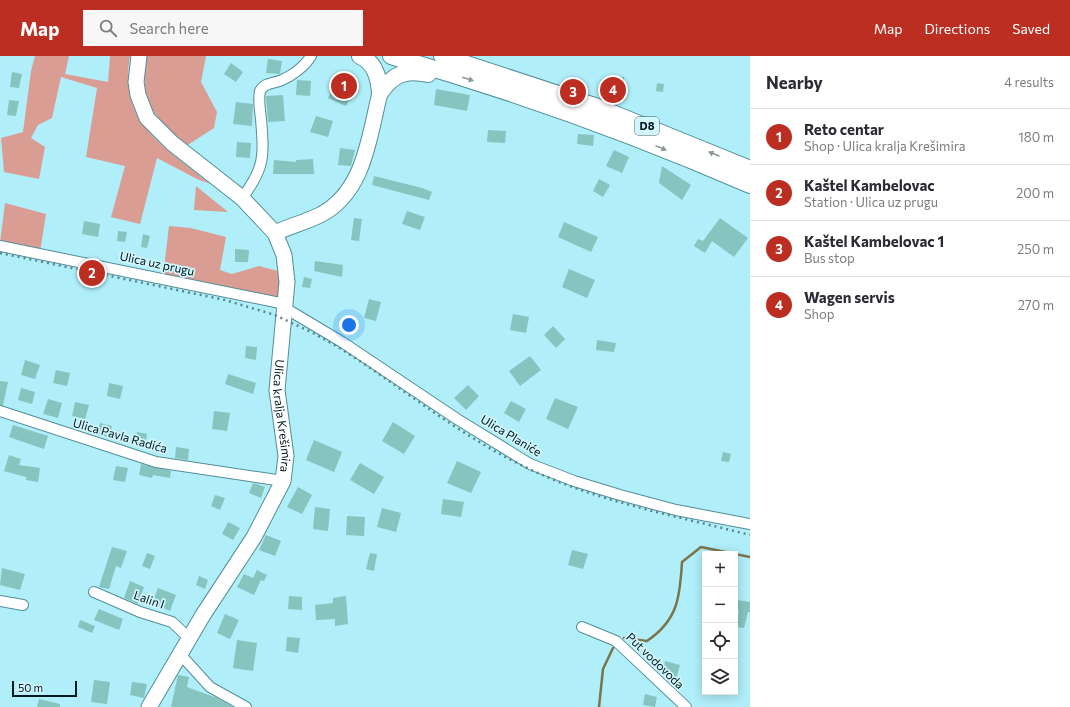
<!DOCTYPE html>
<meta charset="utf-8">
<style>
:root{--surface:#fff;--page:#f7f7f7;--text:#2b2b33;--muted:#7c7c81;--line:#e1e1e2;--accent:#bb2e21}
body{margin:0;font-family:Commissioner,sans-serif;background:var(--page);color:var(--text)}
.controls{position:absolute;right:12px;bottom:12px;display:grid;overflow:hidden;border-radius:0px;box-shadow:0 2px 10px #0003}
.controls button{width:36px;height:36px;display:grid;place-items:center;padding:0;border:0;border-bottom:1px solid var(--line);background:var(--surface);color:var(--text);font:20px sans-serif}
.scale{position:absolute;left:12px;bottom:10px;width:65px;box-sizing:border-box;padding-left:4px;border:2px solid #01181c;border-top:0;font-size:11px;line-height:14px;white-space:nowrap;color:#01181c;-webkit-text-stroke:3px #d2f6fd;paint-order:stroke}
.you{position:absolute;left:349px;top:269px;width:14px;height:14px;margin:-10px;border:3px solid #fff;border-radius:50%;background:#1a73e8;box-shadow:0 0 0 6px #1a73e833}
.badge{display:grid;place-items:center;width:26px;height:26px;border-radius:50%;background:var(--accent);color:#fff;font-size:13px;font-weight:700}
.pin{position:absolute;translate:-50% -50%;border:2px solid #fff;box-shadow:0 1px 4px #0006}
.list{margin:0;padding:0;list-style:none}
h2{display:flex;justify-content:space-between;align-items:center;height:52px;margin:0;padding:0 16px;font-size:17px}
h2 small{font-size:13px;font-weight:400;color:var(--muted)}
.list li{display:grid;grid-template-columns:26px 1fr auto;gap:12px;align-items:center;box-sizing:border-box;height:56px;padding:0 16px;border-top:1px solid var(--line)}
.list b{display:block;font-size:15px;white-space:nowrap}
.list p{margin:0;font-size:13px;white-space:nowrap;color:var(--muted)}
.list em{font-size:13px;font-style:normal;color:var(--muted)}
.icon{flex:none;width:22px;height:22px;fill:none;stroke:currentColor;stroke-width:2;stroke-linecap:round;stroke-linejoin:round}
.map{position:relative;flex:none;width:750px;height:651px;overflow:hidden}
header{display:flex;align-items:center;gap:24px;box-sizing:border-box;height:56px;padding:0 20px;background:var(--accent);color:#fff}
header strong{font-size:19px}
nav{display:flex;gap:22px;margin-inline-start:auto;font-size:14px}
.search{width:280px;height:36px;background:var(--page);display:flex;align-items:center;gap:10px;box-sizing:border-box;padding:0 14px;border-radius:0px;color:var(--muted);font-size:15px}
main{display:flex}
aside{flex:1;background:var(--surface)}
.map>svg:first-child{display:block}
.green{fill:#da9d93}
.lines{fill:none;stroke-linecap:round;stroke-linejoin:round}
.stream{stroke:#7e744a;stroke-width:2.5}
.building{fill:#86c4bf}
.street-casing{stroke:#528e98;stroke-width:12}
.secondary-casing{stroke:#528e98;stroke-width:17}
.primary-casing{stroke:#528e98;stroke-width:18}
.street{stroke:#fff;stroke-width:10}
.secondary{stroke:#fff;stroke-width:15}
.primary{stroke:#fff;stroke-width:16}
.rail{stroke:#59838b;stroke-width:2.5;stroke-dasharray:2 4;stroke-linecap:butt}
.oneway{fill:#8d9799}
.labels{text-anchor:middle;stroke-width:3.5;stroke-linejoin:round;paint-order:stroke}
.shield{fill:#d2f6fd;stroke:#405b60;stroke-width:1}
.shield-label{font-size:11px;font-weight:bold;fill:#01181c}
.street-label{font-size:12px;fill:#01181c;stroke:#d2f6fd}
</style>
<header>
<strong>Map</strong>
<div class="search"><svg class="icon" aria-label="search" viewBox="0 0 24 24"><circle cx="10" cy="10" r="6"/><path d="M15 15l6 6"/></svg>Search here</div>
<nav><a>Map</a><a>Directions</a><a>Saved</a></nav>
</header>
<main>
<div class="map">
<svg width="750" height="651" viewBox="0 0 750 651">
<rect width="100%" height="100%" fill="#b0eef9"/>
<path class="green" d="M35,0H69L65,18L108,26L110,0H130C118,68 165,90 210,128L197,123L157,102L140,168L111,161L125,110L86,101L97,32L61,21L52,62L38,69L31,82L45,91L39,123L4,116L1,82L23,76L31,15Z
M146,0H206L201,26L217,56L214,72L186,90C153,59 140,49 146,0Z
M196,130L228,156L194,154Z
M5,147L46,158L40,196L0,187Z
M169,170L191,172L226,181L220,214L232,218L259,210L282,216L281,243L163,220Z"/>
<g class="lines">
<path class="stream" d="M624,582L647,585C678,564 680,541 682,506L701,491L750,501
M599,651L603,613L613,592"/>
</g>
<path class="building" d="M268,3L282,5L280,18L266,17Z
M231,7L243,16L236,26L224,18Z
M12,16L22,18L19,32L10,31Z
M338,21L356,29L346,50L328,42Z
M614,21H624V32H614Z
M297,24L311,25L310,40L296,39Z
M657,27L664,28L663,36L656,35Z
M436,33L470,39L467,55L434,49Z
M283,39L285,65L268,66L266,40Z
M9,44L19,45L16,60L7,59Z
M236,46L253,48L252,70L233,68Z
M316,60L333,65L328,81L310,76Z
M488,74L506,75L505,87L487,86Z
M578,78L594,79L593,90L577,88Z
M237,86L251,87L250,102L236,101Z
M340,92L355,94L351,110L338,109Z
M614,94L629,101L622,117L606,110Z
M313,103L314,118H273L274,104L296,106V104Z
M662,110L691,129L682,144L659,127Z
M374,120L422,132L432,136L429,144L372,129Z
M599,123L610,129L603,141L593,135Z
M407,155L425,161L420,174L402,168Z
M354,162L362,163L359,185L351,184Z
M720,162L748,182L734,201L712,185L705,197L694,190L698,183L703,185Z
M84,165L100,168L98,181L82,178Z
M564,166L598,181L591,196L558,181Z
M118,175L127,176L125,186L117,185Z
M143,178L150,180L147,192L141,191Z
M235,193L249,194L248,206H235Z
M315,205L343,209L342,221L314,215Z
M569,213L595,224L587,242L562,231Z
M304,221L312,223L310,232L302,231Z
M369,243L381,246L376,265L364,262Z
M513,258L529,261L526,277L510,274Z
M553,270L565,283L556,292L544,279Z
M597,284L616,287L614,296L596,294Z
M246,290L257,291L256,304L245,302Z
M530,300L541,314L520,330L509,315Z
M25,304L40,309L35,323L21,319Z
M56,314L70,317L67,330L53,327Z
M228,318L256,327L253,338L225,328Z
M0,325L8,326L3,349H0Z
M109,327L123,330L120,343L107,340Z
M468,329L479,340L466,354L454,342Z
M21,332L35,336L32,348L18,344Z
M555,342L578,351L568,373L546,363Z
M48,343L62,347L58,362L43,358Z
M511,345L526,353L519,366L504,357Z
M75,346L89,349L85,363L72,360Z
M214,355L230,357L227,375L212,373Z
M393,366L415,380L404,398L382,385Z
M100,367L112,370L110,381L97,379Z
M13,369L48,380L44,393L9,381Z
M137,376L147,378L145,390L135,388Z
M314,384L342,396L334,416L306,404Z
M176,391L189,393L188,404L175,402Z
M723,396L731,398L729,406L721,405Z
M9,399L21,403L19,409L40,412L38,426L26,424V421L4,415Z
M457,405L481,416L471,437L447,427Z
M360,407L384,421L374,438L350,424Z
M141,408L171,415L170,422L153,419L152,422L139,419Z
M116,410L128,412L125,426L113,424Z
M253,427L265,431L261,442L249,437Z
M298,431L312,439L302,458L287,451Z
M215,439L225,442L220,454L211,450Z
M443,443L464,446L461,461L441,458Z
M315,451L330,453L328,475L313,473Z
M382,452L401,457L396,476L377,471Z
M347,460L365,461L364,480L346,479Z
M228,466L240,472L233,484L222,478Z
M266,479L281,485L275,500L259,494Z
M112,491L127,495L121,512L116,510L109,533L99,531Z
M572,494L588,498L583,513L568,509Z
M147,497L155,500L150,513L142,510Z
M370,497L377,498L374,515L366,513Z
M2,512L25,518L20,534L0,529Z
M257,514L267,519L264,525L261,524L254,539L237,531L244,518L253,522Z
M199,520L208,524L205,533L196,529Z
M130,525L144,531L138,548L124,542Z
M158,532L176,539L170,555L152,547Z
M289,540L302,541V554L288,553Z
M346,540L348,568L335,570V563L316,564L315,549L333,547V542Z
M737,544L750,546V556H748L744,572L736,571L739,555L735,554Z
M99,553L123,563L119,574L94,564Z
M225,558L239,564L230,583L217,577Z
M80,564L95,570L92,577L78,571Z
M287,581L300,582L298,597L286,595Z
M237,584L257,587L253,615L233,612Z
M665,605L680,609L676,623L662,619Z
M178,619L189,621L187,631L217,642L233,651H171Z
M94,624L110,626L107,648L91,646Z
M132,626L147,628L144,642L130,639Z
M645,638L657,641L655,651L643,649Z
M39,643L60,648V651H37Z"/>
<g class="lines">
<defs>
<path id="street" d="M242,142C265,112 264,100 261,63C260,54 258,44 260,35C265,26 273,28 282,24C293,19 305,10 311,0
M0,190L285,248
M285,252L342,286L457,363L530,408L574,425L620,439L676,454L750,468
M0,355L156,406L283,425
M94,536L140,556L172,566L190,583
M0,545L23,549
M582,571L616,585L686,651
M180,598L210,631L246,651"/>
<g id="secondary">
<path id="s1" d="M139,0L136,26L138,39L147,62L172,87L242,142L275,177L284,199L287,226L277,334L286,400L283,425L254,481L203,559L149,651"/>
<path d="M275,177C290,170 306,166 320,159C365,136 369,80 380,37"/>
</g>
<path id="primary" d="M360,0C375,6 379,22 380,37
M391,0C513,35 633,78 750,129
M442,0L595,50L750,113
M380,37C393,18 405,13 428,18"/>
</defs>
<use href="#street" class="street-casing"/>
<use href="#secondary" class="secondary-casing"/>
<use href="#primary" class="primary-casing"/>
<use href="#street" class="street"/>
<use href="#secondary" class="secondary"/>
<use href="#primary" class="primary"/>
<path class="rail" d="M0,197L225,244L275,259L311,276L333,288C397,327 454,376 521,409C593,445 673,459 750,479"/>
</g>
<defs><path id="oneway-solid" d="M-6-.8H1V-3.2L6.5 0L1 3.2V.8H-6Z"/></defs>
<g class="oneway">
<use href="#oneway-solid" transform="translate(468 23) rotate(18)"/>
<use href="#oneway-solid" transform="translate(661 92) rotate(22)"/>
<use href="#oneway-solid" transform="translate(714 98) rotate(-157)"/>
</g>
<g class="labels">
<rect class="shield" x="635" y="61" width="24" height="18" rx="3"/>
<g class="shield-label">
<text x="647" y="74">D8</text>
</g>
<g class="street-label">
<text transform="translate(157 208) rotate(12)" y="4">Ulica uz prugu</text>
<text dy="4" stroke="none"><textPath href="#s1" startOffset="422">Ulica kralja Krešimira</textPath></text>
<text transform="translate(120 380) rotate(16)" y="4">Ulica Pavla Radića</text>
<text transform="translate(511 380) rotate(31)" y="4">Ulica Planiće</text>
<text transform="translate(149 544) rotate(19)" y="4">Lalin I</text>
<text transform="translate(655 605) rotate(44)" y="4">Put vodovoda</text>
</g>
</g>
</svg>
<div class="controls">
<button>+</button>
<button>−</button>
<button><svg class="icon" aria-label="locate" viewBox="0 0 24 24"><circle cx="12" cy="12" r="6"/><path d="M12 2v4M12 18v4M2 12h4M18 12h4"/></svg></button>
<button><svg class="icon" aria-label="layers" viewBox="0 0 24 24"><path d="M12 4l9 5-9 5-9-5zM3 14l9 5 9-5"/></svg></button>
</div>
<div class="scale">50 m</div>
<div class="you"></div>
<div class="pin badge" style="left:344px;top:30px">1</div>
<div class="pin badge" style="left:92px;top:217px">2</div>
<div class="pin badge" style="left:573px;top:36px">3</div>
<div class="pin badge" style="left:613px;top:34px">4</div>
</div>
<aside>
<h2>Nearby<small>4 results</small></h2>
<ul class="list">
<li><span class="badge">1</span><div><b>Reto centar</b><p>Shop · Ulica kralja Krešimira</p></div><em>180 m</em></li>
<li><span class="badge">2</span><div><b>Kaštel Kambelovac</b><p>Station · Ulica uz prugu</p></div><em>200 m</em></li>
<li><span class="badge">3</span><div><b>Kaštel Kambelovac 1</b><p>Bus stop</p></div><em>250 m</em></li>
<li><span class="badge">4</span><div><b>Wagen servis</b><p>Shop</p></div><em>270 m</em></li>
</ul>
</aside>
</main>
